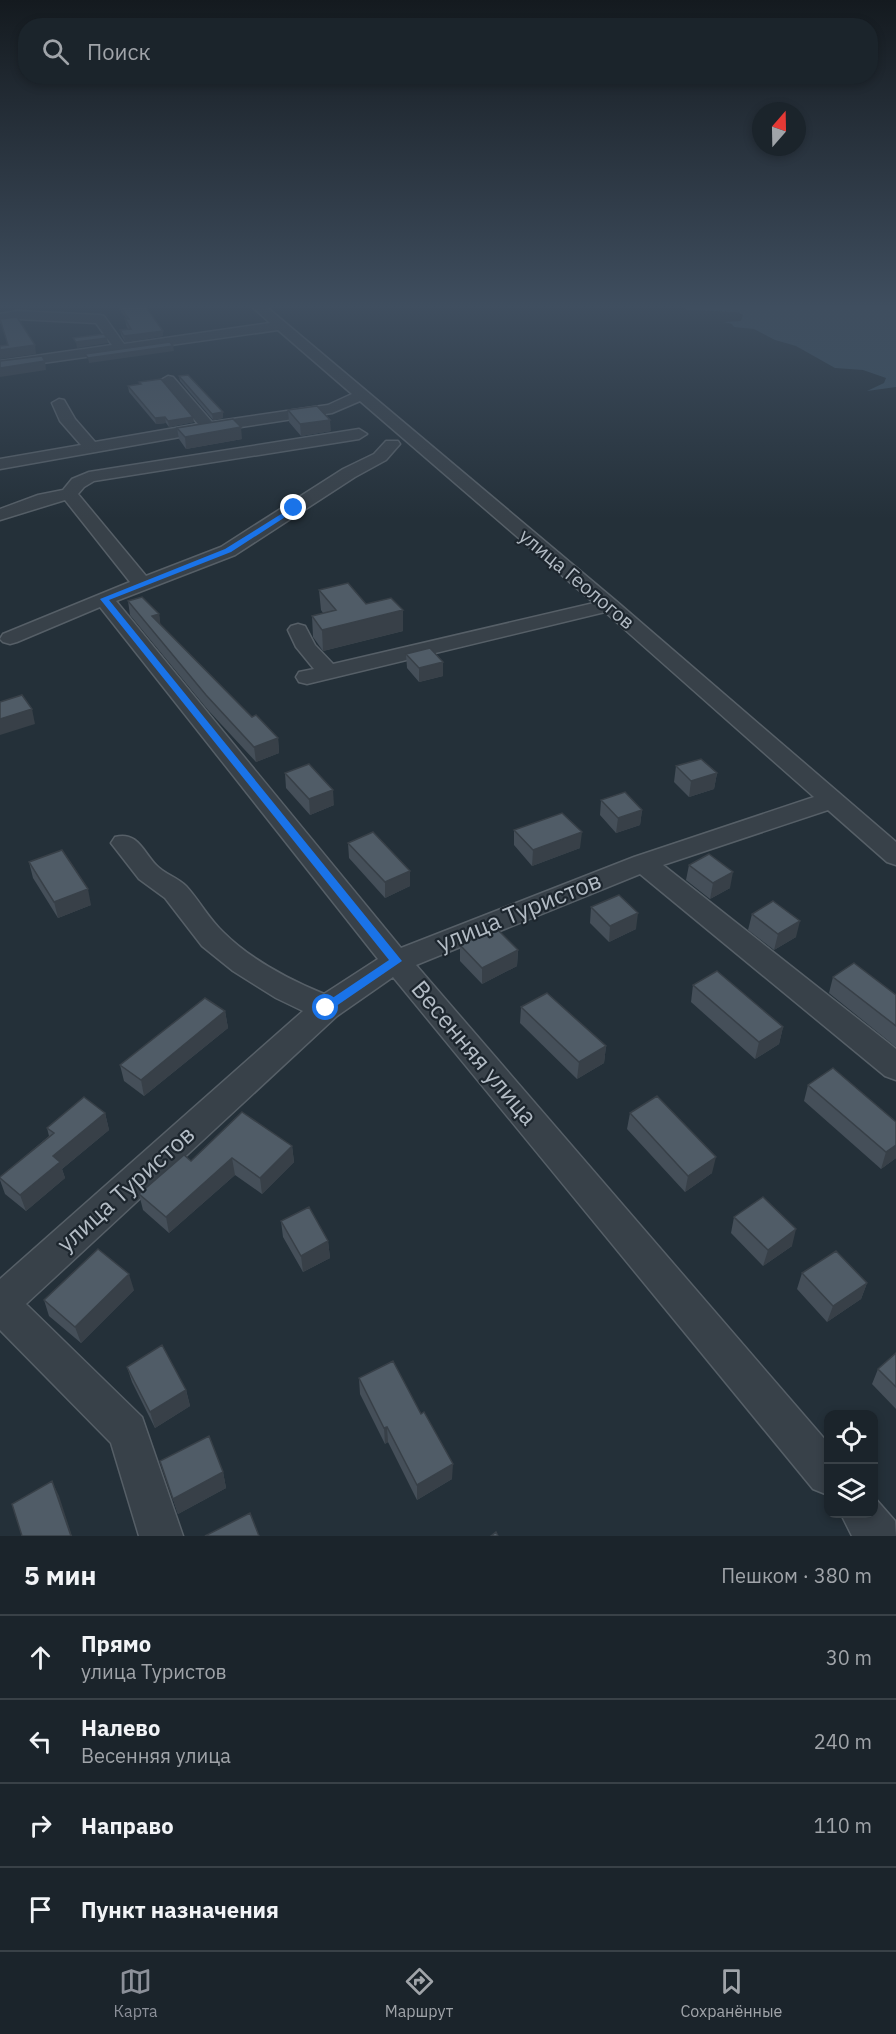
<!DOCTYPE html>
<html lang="ru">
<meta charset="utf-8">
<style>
:root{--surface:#1b242b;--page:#283037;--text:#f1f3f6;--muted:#a0a4a9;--line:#394147;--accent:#8c9099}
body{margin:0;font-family:"IBM Plex Sans",sans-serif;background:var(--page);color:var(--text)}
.controls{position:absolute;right:18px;bottom:18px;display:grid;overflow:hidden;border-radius:12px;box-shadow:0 3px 9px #0003}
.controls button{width:54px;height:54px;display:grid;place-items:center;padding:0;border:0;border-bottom:2px solid var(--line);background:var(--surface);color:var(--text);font:30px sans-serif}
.compass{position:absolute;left:752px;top:102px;width:54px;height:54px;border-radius:50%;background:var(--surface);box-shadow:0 3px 9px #0003;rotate:20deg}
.stop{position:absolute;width:18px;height:18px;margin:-14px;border:4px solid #1a73e8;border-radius:50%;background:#fff}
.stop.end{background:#1a73e8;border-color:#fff;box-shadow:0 2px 6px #0008}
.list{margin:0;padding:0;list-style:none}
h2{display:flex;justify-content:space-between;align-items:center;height:78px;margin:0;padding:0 24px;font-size:26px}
h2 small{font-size:20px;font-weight:400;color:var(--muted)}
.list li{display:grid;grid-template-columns:39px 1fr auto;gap:18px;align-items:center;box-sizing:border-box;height:84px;padding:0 24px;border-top:2px solid var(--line)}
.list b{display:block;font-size:22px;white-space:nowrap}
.list p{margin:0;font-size:20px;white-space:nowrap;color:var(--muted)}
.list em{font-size:20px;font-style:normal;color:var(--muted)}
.icon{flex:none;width:33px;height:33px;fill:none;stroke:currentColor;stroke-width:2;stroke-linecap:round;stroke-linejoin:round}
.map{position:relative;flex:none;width:896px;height:1536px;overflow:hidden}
.search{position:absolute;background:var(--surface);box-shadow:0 3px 9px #0003;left:18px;right:18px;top:18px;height:66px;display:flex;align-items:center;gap:15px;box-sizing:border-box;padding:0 21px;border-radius:24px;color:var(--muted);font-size:22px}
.sheet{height:414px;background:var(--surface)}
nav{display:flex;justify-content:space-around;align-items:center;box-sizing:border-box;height:84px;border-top:2px solid var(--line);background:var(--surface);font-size:16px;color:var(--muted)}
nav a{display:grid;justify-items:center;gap:3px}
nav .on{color:var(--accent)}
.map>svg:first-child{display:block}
.water{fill:#3b5060}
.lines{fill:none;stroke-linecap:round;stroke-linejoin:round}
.minor-casing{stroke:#565f67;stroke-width:3}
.minor{fill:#384149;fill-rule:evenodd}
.wall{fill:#454f59}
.shaded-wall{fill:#384048}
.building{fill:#505c67;stroke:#384048;stroke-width:1.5}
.route{fill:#1a73e8}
.labels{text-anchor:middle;stroke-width:4.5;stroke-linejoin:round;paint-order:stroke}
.street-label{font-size:20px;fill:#b3bcc5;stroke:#1d262e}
.near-street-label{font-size:24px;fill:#b3bcc5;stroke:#1d262e}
</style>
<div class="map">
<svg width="896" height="1536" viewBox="0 0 896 1536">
<rect width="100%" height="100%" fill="#243039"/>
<path class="water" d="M676,304H896V387L867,391L884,383L886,378L863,370L835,368L796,346L775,340L754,329L734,327L732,324L724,322L741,321L743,315L737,312L688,310Z"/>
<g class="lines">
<defs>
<path id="minor" d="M249,304H263L616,601L896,842V865L887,862L828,810L663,865L896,1049V1080L885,1076L640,874L416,965L828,1443V1495L813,1489L393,977L337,1016L26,1304L142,1417L183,1536H139L111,1443L0,1330V1279L303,1011L276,998L233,971L202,946L165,898L139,879L111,843L115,837C137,831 143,851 156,865C164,874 177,877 186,886C199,900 209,919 223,932C251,960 288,979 324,994L378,959L100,607L17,642L10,644L3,642L0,639L3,634L130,582L65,500L0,520V509L38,495L63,490L72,479L89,472L359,429L367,434L359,439L94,481L84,487L78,494L146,576L221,547L343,469L374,454L386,441H398L400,444L386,460L355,477L235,555L116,601L401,948L634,857L814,797L605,612L307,684L299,682L296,677L299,672L314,669L296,647L288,630L291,626L298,624L305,626L315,645L333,664L594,603L360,401L332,413L208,432L0,469V459L81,445L60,421L52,403L59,399L64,400L75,419L95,442L198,424L161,380L168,376L173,377L212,422L328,405L352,394L278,330L0,369V361L112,345L96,323L17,319L0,322V314L17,311L100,315L104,316L124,344L270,323Z
M874,1497L895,1521L896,1536H852L841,1514H874Z"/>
</defs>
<use href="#minor" class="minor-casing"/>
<use href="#minor" class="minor"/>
</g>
<path class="wall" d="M115,304H144L163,336L125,342L121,335L120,330L128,329L126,325L125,319H127Z
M179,376L223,412V418L213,420L180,381Z
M139,382L194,422L169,427L166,423L156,424L129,392L128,386L139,385Z
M288,410L331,431L301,436L289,422Z
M177,428L242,439L186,449L179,439Z
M319,590L366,604L403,631L323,651L313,637L312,616L323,613L321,610Z
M128,601L159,614L160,624L252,717L278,738L279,753L256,762L208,710L130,615Z
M406,654L443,662V676L419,682L407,668Z
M676,766L717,773L714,789L689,797L674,782Z
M285,773L334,805L310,815L286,788Z
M601,800L642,810L640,825L616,833L600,815Z
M514,830L580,848L532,866L514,845Z
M348,843L410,871V886L385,898L349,858Z
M29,862L91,905L58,918L33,878Z
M689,865L730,888L710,899L686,880Z
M591,907L636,929L609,942L590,923Z
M752,914L796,937L774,950L748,930Z
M460,945L518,950L517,966L482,984L460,961Z
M833,977L896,995V1047L829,993Z
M693,985L783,1027L779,1044L755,1059L691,1002Z
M521,1007L606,1046L604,1063L577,1079L520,1023Z
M225,1011L228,1028L144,1096L124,1081L120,1065Z
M808,1085L896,1122V1158L881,1169L804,1101Z
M105,1113L109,1130L62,1169L65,1178L26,1211L5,1194L0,1180V1177L49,1136L47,1128Z
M630,1113L712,1173L685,1192L627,1129Z
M292,1146L294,1162L262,1194L235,1175L169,1233L143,1210L139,1194L191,1161Z
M734,1217L792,1246L763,1266L731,1233Z
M281,1221L328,1241L330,1258L303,1272L283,1237Z
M802,1273L867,1283L861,1299L827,1322L797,1289Z
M134,1290L81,1343L49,1316L44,1300Z
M896,1353V1409L872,1384L878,1369Z
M127,1367L186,1390L190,1406L155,1428L132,1382Z
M359,1378L452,1479L417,1500L388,1442L385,1444L360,1394Z
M160,1461L223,1472L226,1488L178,1514Z"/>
<path class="shaded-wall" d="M163,331V336L125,342L124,336Z
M107,338L108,343L77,348L76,342Z
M35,345L36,354L0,359V350Z
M173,346L174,351L89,363L88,358Z
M45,361L46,370L0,377V368Z
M223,412V418L213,420L212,414Z
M165,417L166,423L156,424L155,418Z
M193,417L194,422L169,427L168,421Z
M330,420L331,431L301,436L300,424Z
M241,427L242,439L186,449L185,437Z
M403,610V631L323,651L322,630Z
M159,614L161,628L152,616Z
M443,662V676L419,682V668Z
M32,709L35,724L0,735V719Z
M278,738L279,753L256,762L254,747Z
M717,773L714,789L689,797L691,781Z
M333,790L334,805L310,815L309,799Z
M642,810L640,825L616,833L618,818Z
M582,832L580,848L532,866L533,850Z
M410,871V886L385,898V882Z
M733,872L730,888L710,899L713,883Z
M88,889L91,905L58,918L54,902Z
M638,913L636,929L609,942L610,926Z
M800,921L796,937L774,950L778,934Z
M518,950L517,966L482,984V968Z
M225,1011L228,1028L144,1096L141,1080Z
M783,1027L779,1044L755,1059L759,1042Z
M606,1046L604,1063L577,1079L579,1062Z
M105,1113L109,1130L62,1169L65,1178L26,1211L20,1195L53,1156Z
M896,1145V1158L881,1169L886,1152Z
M292,1146L294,1162L262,1194L260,1178Z
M716,1157L712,1173L685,1192L688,1176Z
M232,1158L235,1175L169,1233L166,1217Z
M796,1229L792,1246L763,1266L768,1250Z
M328,1241L330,1258L303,1272L301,1256Z
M129,1274L134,1290L81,1343L75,1327Z
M867,1283L861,1299L827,1322L833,1306Z
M186,1390L190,1406L155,1428L150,1412Z
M387,1427L388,1442L385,1444L384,1428Z
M453,1464L452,1479L417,1500V1485Z
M223,1472L226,1488L178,1514L173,1499Z
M52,1481L59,1496L72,1536H71Z"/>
<path class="building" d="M118,304H144L163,331L124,336L120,330L131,329L125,319H129Z
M17,317L35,345L0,350V346L8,345L0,319Z
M104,334L107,338L76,342L73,338Z
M170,342L173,346L88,358L85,354Z
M42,356L45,361L0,368V361Z
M188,375L223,412L212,414L179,376Z
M161,379L193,417L168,421L165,417L155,418L128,386L141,384L139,382Z
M317,406L330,420L300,424L288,410Z
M233,419L241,427L185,437L177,428Z
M348,583L366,604L391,598L403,610L322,630L312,616L336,610L319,590Z
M142,597L159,614L152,616L252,717L256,715L278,738L254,747L206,695L128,601Z
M430,648L443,662L419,668L406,654Z
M22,695L32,709L0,719V702Z
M701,759L717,773L691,781L676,766Z
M309,764L333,790L309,799L285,773Z
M625,792L642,810L618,818L601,800Z
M562,813L582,832L533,850L514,830Z
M373,832L410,871L385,882L348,843Z
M62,850L88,889L54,902L29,862Z
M709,854L733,872L713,883L689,865Z
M619,895L638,913L610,926L591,907Z
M773,901L800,921L778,934L752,914Z
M496,928L518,950L482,968L460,945Z
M854,963L896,995V1026L833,977Z
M717,971L783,1027L759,1042L693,985Z
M547,993L606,1046L579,1062L521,1007Z
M205,998L225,1011L141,1080L120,1065Z
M833,1068L896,1122V1145L886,1152L808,1085Z
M657,1096L716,1157L688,1176L630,1113Z
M84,1097L105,1113L53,1156L60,1162L20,1195L0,1178V1177L54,1133L47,1128Z
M242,1112L292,1146L260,1178L232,1158L166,1217L139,1194L184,1155L191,1161Z
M763,1197L796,1229L768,1250L734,1217Z
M309,1207L328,1241L301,1256L281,1221Z
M98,1249L129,1274L75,1327L44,1300Z
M836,1251L867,1283L833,1306L802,1273Z
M162,1345L186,1390L150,1412L127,1367Z
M896,1353V1387L878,1369Z
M393,1361L421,1414L424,1412L453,1464L417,1485L387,1427L384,1428L359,1378Z
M209,1436L223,1472L173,1499L160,1461Z
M52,1481L71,1536H22L12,1504Z
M250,1513L259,1536H205Z
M496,1532L498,1536H491Z"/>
<linearGradient id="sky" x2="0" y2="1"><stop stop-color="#141a1f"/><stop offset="0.59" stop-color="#3f4e5f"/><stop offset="1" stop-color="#3f4e5f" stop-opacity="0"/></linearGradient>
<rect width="896" height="519" fill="url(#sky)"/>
<path class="route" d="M294,506L296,510L231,552L109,600L402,961L326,1013L320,1008L322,1005L389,960L100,599L225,549Z"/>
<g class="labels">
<g class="street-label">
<text transform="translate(577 579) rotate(40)" y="7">улица Геологов</text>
</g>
<g class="near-street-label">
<text transform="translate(519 912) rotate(-22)" y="8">улица Туристов</text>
<text transform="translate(474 1053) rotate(50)" y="8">Весенняя улица</text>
<text transform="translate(126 1189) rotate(-42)" y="8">улица Туристов</text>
</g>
</g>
</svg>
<div class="controls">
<button><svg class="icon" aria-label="locate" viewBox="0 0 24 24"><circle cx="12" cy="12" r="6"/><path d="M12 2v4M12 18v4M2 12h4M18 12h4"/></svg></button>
<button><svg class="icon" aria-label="layers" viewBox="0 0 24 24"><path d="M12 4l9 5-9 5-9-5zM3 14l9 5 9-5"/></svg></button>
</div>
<svg class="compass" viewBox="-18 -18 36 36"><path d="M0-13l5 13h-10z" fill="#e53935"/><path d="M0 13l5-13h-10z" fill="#a0a4a9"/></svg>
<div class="stop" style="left:326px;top:1008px"></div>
<div class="stop end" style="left:294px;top:508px"></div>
<div class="search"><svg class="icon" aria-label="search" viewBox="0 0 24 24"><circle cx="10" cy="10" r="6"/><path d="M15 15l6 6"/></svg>Поиск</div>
</div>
<section class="sheet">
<h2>5 мин<small>Пешком · 380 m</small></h2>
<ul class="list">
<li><svg class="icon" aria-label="ahead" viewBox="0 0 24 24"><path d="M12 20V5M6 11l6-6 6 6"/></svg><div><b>Прямо</b><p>улица Туристов</p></div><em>30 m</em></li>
<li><svg class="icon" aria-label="left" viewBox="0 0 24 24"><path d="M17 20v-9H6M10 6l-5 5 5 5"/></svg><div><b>Налево</b><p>Весенняя улица</p></div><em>240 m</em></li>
<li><svg class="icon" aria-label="right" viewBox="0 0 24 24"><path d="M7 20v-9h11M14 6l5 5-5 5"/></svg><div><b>Направо</b></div><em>110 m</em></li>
<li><svg class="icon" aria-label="arrive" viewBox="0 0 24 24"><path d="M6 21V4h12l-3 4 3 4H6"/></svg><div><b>Пункт назначения</b></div></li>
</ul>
</section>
<nav>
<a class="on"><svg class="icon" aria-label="map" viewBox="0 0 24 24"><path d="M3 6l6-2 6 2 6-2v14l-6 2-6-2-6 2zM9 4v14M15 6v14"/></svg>Карта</a>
<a><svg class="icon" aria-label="directions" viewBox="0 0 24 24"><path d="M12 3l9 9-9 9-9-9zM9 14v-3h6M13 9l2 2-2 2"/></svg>Маршрут</a>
<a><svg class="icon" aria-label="saved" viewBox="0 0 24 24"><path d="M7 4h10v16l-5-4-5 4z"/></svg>Сохранённые</a>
</nav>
